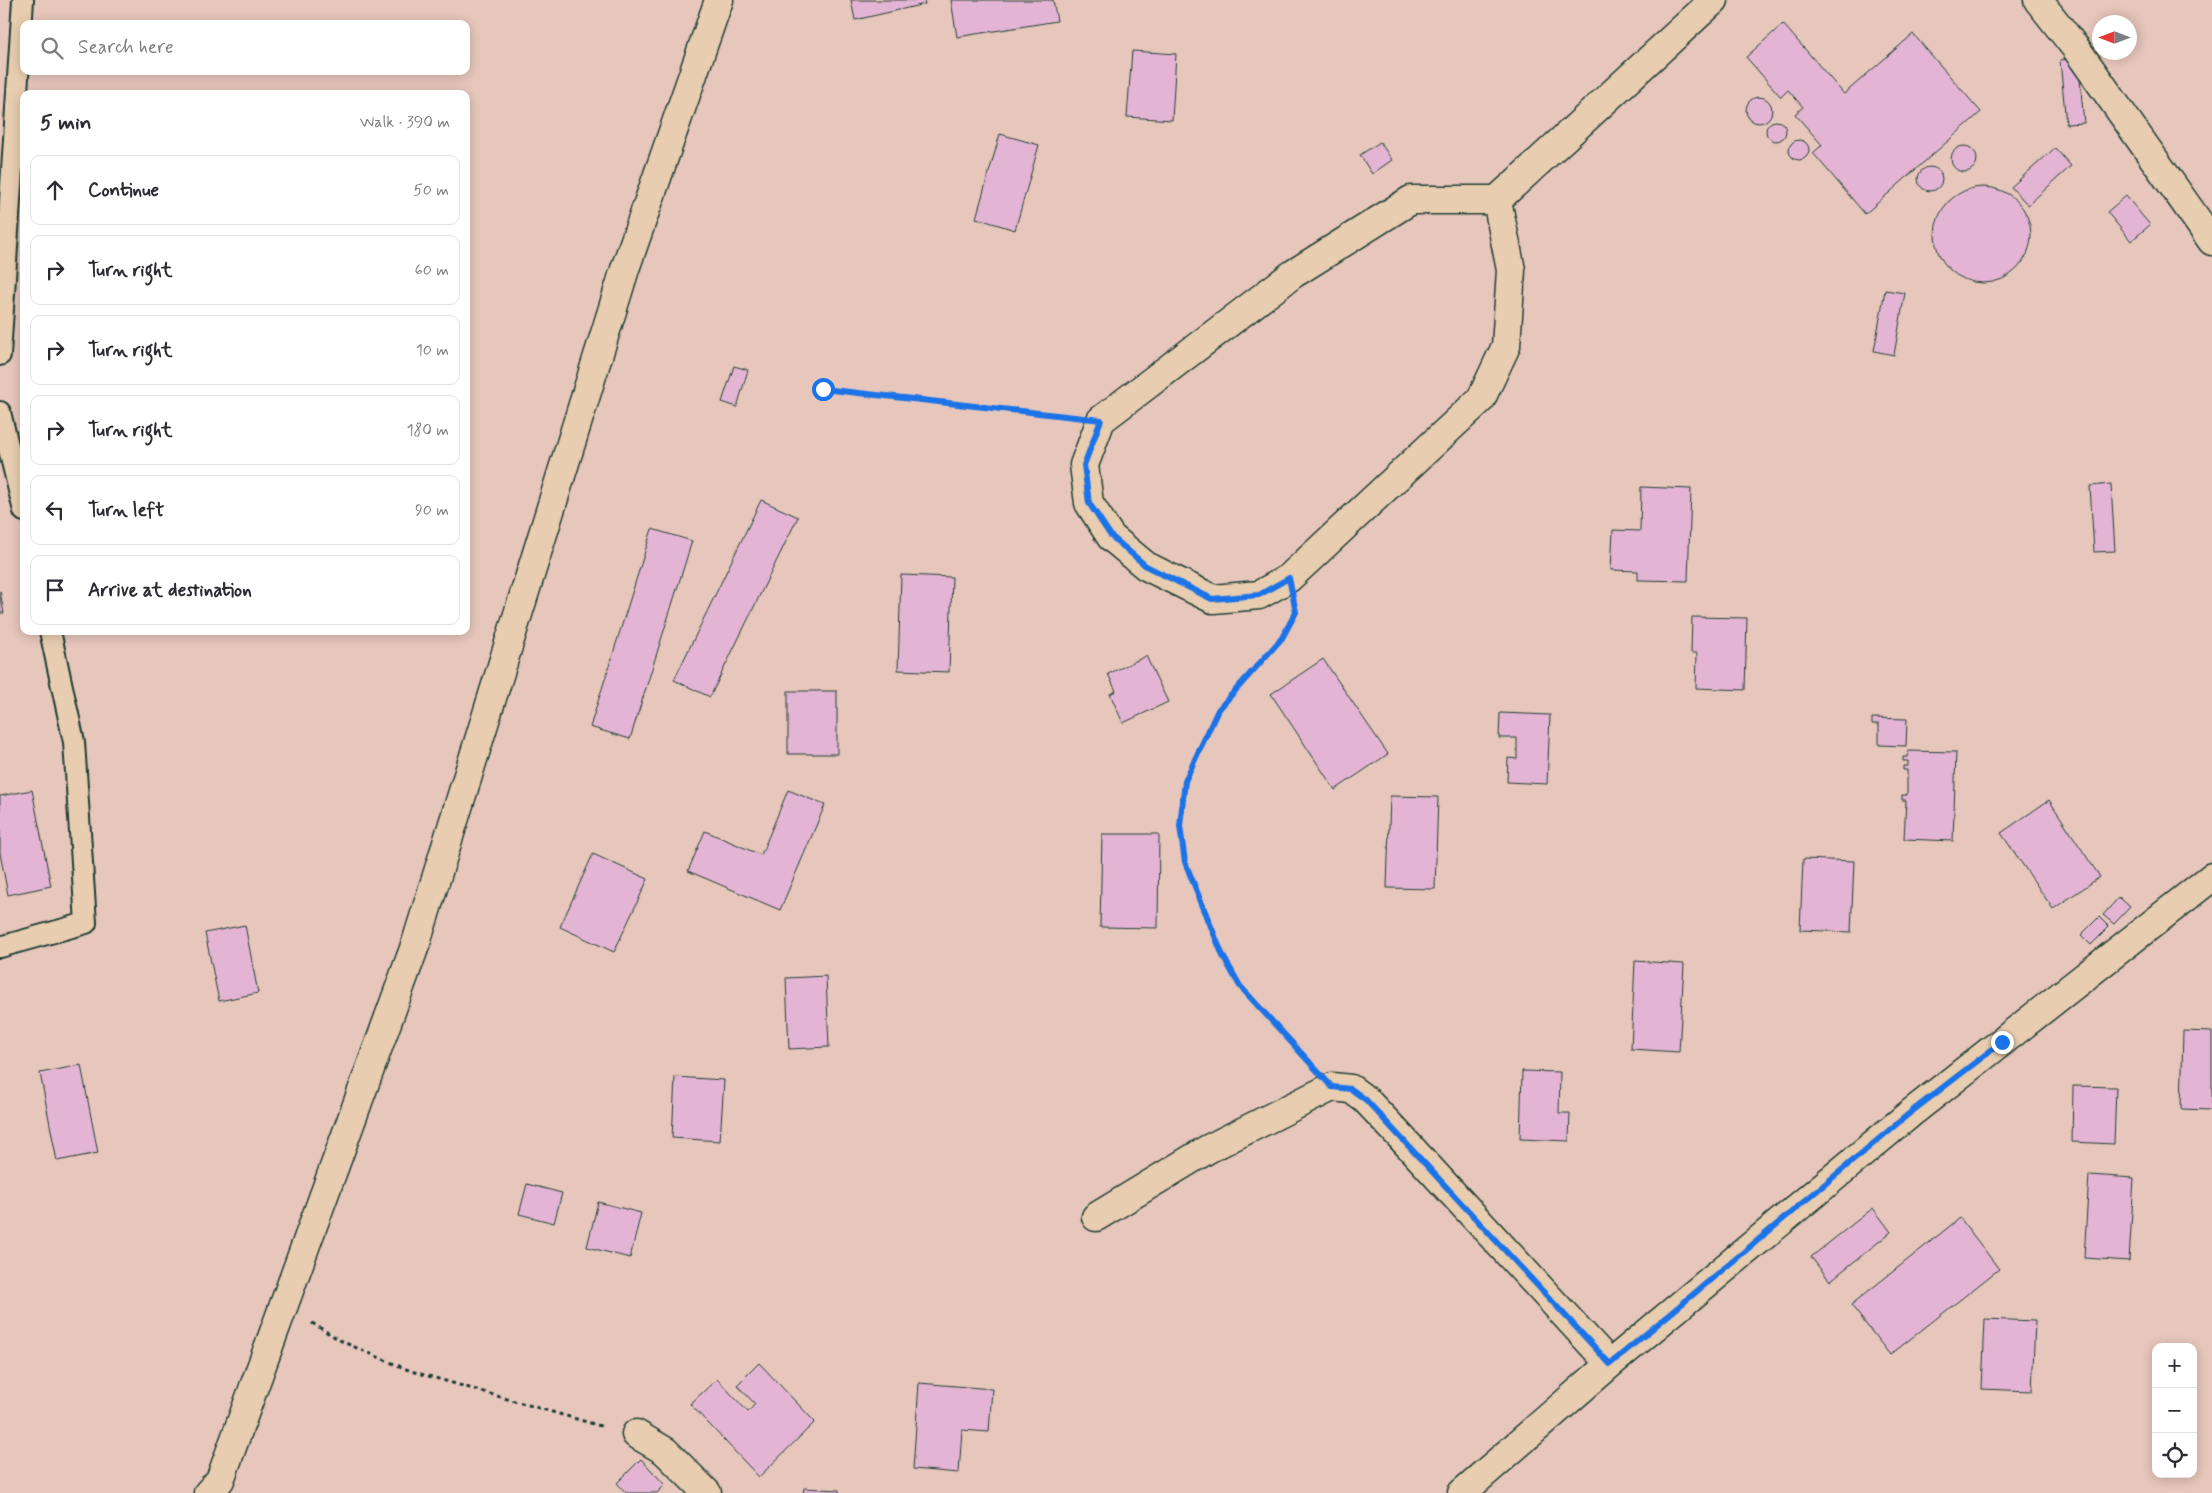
<!DOCTYPE html>
<meta charset="utf-8">
<style>
:root{--surface:#fff;--page:#f2f2f3;--text:#2b2b33;--muted:#7c7c81;--line:#e1e1e2}
body{margin:0;font-family:Mynerve,sans-serif;background:var(--page);color:var(--text)}
.controls{position:absolute;right:15px;bottom:15px;display:grid;overflow:hidden;border-radius:10px;box-shadow:0 2px 12px #0003}
.controls button{width:45px;height:45px;display:grid;place-items:center;padding:0;border:0;border-bottom:1px solid var(--line);background:var(--surface);color:var(--text);font:25px sans-serif}
.compass{position:absolute;left:2092px;top:15px;width:45px;height:45px;border-radius:50%;background:var(--surface);box-shadow:0 2px 12px #0003;rotate:270deg}
.stop{position:absolute;width:15px;height:15px;margin:-11px;border:4px solid #1a73e8;border-radius:50%;background:#fff}
.stop.end{background:#1a73e8;border-color:#fff;box-shadow:0 1px 5px #0008}
.list{margin:0;padding:0;list-style:none}
h2{display:flex;justify-content:space-between;align-items:center;height:65px;margin:0;padding:0 20px;font-size:21px}
h2 small{font-size:16px;font-weight:400;color:var(--muted)}
.list li{display:grid;grid-template-columns:32px 1fr auto;gap:15px;align-items:center;box-sizing:border-box;height:70px;margin:0 10px 10px;padding:0 10px;border:1px solid var(--line);border-radius:10px}
.list b{display:block;font-size:19px;white-space:nowrap}
.list em{font-size:16px;font-style:normal;color:var(--muted)}
.icon{flex:none;width:28px;height:28px;fill:none;stroke:currentColor;stroke-width:2;stroke-linecap:round;stroke-linejoin:round}
.map{position:relative;flex:none;width:2212px;height:1493px;overflow:hidden}
.search{position:absolute;background:var(--surface);box-shadow:0 2px 12px #0003;left:20px;top:20px;width:450px;height:55px;display:flex;align-items:center;gap:12px;box-sizing:border-box;padding:0 18px;border-radius:10px;color:var(--muted);font-size:19px}
.panel{position:absolute;background:var(--surface);box-shadow:0 2px 12px #0003;left:20px;top:90px;width:450px;height:545px;border-radius:10px}
.map>svg:first-child{display:block}
.building{fill:#e4b4d4;stroke:#1f3d34}
.lines{fill:none;stroke-linecap:round;stroke-linejoin:round}
.lane-casing{stroke:#1f3d34;stroke-width:24}
.street-casing{stroke:#1f3d34;stroke-width:31}
.path{stroke:#1f3d34;stroke-width:3;stroke-dasharray:4 4;stroke-linecap:butt}
.lane{stroke:#e8cdb0;stroke-width:20}
.street{stroke:#e8cdb0;stroke-width:28}
.route{stroke:#1a73e8;stroke-width:6}
</style>
<div class="map">
<svg width="2212" height="1493" viewBox="0 0 2212 1493">
<rect width="100%" height="100%" fill="#e7c6bb"/>
<filter id="ink" filterUnits="userSpaceOnUse"><feTurbulence type="fractalNoise" baseFrequency=".02" numOctaves="2"/><feDisplacementMap in="SourceGraphic" scale="10" xChannelSelector="R" yChannelSelector="G"/><feConvolveMatrix kernelMatrix="1 2 1 2 8 2 1 2 1" color-interpolation-filters="sRGB"/></filter>
<g filter="url(#ink)">
<path class="building" d="M851,0H924L925,4L855,20Z
M951,0H1053L1057,21L957,37Z
M1783,24L1844,94L1913,34L1981,112L1865,214L1813,153L1822,145L1795,114L1803,107L1788,90L1781,97L1746,57Z
M1132,51L1176,54L1172,120L1127,117Z
M2078,58L2084,123L2066,124L2060,60Z
M1746 110a13 13 0 1 1 26 0a13 13 0 1 1-26 0Z
M1766 131a10 10 0 1 1 20 0a10 10 0 1 1-20 0Z
M1000,134L1039,145L1015,230L976,218Z
M1789 150a10 10 0 1 1 20 0a10 10 0 1 1-20 0Z
M1380,142L1392,160L1372,174L1360,155Z
M1951 159a13 13 0 1 1 26 0a13 13 0 1 1-26 0Z
M2055,148L2071,166L2028,205L2011,187Z
M1918 179a12 12 0 1 1 24 0a12 12 0 1 1-24 0Z
M1935 235a48 48 0 1 1 96 0a48 48 0 1 1-96 0Z
M2126,196L2150,225L2131,241L2107,212Z
M1885,290L1905,293L1894,355L1874,351Z
M734,366L748,370L737,407L722,402Z
M2111,484L2115,551L2094,552L2090,486Z
M1641,487L1691,489L1688,581L1638,580V571L1611,570L1613,530L1640,531Z
M761,500L798,517L710,697L674,680Z
M652,529L692,541L630,739L590,727Z
M901,575L952,577L949,672L898,670Z
M0,591L4,613H0Z
M1692,617L1747,618L1745,690L1696,688L1697,653H1691Z
M1146,656L1168,702L1123,723L1110,694L1116,691L1108,674Z
M1323,659L1388,754L1335,790L1271,694Z
M788,691H837V754H788Z
M1500,713L1550,715L1547,784L1507,782L1508,758L1517,759V738H1499Z
M1872,718L1907,719L1906,746L1879,745V724H1872Z
M1908,751L1956,752L1953,841L1904,839L1906,800H1902V795H1907V770H1903V766H1908V761H1903V757H1907Z
M32,790L51,886L8,895L0,853V796Z
M788,790L825,805L780,910L688,871L705,831L761,855Z
M1390,796L1438,797L1435,889L1387,888Z
M2049,800L2100,877L2053,909L2001,833Z
M1102,834H1159L1158,928L1100,927Z
M593,854L648,879L614,952L560,927Z
M1803,859L1854,861L1851,932L1800,930Z
M2119,897L2130,907L2114,924L2103,915Z
M2099,917L2109,927L2091,945L2081,935Z
M245,925L258,993L219,1001L205,933Z
M1635,961L1684,964L1679,1052L1631,1049Z
M826,976L829,1047L789,1049L786,978Z
M2183,1031L2212,1032V1110L2181,1109Z
M81,1065L98,1153L57,1161L40,1073Z
M1522,1071L1560,1072L1559,1113H1570L1569,1141L1520,1139Z
M675,1077L724,1080L720,1141L672,1138Z
M2073,1086L2116,1087L2114,1144L2072,1142Z
M2089,1175L2134,1178L2129,1261L2084,1258Z
M527,1184L562,1193L554,1223L519,1214Z
M598,1202L641,1213L630,1258L587,1247Z
M1873,1208L1891,1232L1830,1281L1811,1257Z
M1960,1218L1999,1269L1890,1355L1851,1305Z
M1985,1319L2035,1321L2032,1391L1982,1389Z
M759,1363L815,1422L759,1477L690,1404L717,1379L748,1412L755,1404L737,1385Z
M919,1383L992,1389L989,1432L962,1430L959,1473L913,1469Z
M641,1459L665,1485L657,1493H626L617,1483Z
M804,1488L839,1490V1493H803Z"/>
<g class="lines">
<defs>
<path id="lane" d="M0,355L23,0
M0,412L24,511
M0,947L86,923L74,742L50,631"/>
<path id="street" d="M2038,0L2075,47L2212,241
M1497,200L1511,270L1506,346L1481,399L1289,578L1259,595L1213,599L1146,566L1111,537L1089,503L1084,465L1101,420L1293,274L1411,200H1497L1714,0
M1096,1217L1208,1149L1332,1087L1351,1089L1366,1100L1399,1135L1610,1364
M636,1434L665,1451L707,1493
M208,1493L220,1480L416,943L625,269L719,0
M1462,1493L1610,1364L1911,1113L2212,877"/>
</defs>
<use href="#lane" class="lane-casing"/>
<use href="#street" class="street-casing"/>
<path class="path" d="M823,389L1068,416
M1296,613L1282,638L1218,710L1185,781L1180,825L1185,863L1223,956L1240,986L1310,1062
M312,1323L343,1342L411,1371L604,1427"/>
<use href="#lane" class="lane"/>
<use href="#street" class="street"/>
</g>
</g>
<g class="lines" filter="url(#ink)">
<path class="route" d="M823,389L1101,420L1084,465L1089,503L1111,536L1146,566L1212,599L1259,595L1289,578L1296,612L1282,638L1218,710L1185,781L1180,826L1185,862L1223,956L1240,986L1332,1087L1351,1089L1366,1100L1610,1364L1911,1112L2002,1042"/>
</g>
</svg>
<div class="controls">
<button>+</button>
<button>−</button>
<button><svg class="icon" aria-label="locate" viewBox="0 0 24 24"><circle cx="12" cy="12" r="6"/><path d="M12 2v4M12 18v4M2 12h4M18 12h4"/></svg></button>
</div>
<svg class="compass" viewBox="-18 -18 36 36"><path d="M0-13l5 13h-10z" fill="#e53935"/><path d="M0 13l5-13h-10z" fill="#7c7c81"/></svg>
<div class="stop" style="left:823px;top:389px"></div>
<div class="stop end" style="left:2002px;top:1042px"></div>
<div class="search"><svg class="icon" aria-label="search" viewBox="0 0 24 24"><circle cx="10" cy="10" r="6"/><path d="M15 15l6 6"/></svg>Search here</div>
<section class="panel">
<h2>5 min<small>Walk · 390 m</small></h2>
<ul class="list">
<li><svg class="icon" aria-label="ahead" viewBox="0 0 24 24"><path d="M12 20V5M6 11l6-6 6 6"/></svg><div><b>Continue</b></div><em>50 m</em></li>
<li><svg class="icon" aria-label="right" viewBox="0 0 24 24"><path d="M7 20v-9h11M14 6l5 5-5 5"/></svg><div><b>Turn right</b></div><em>60 m</em></li>
<li><svg class="icon" aria-label="right" viewBox="0 0 24 24"><path d="M7 20v-9h11M14 6l5 5-5 5"/></svg><div><b>Turn right</b></div><em>10 m</em></li>
<li><svg class="icon" aria-label="right" viewBox="0 0 24 24"><path d="M7 20v-9h11M14 6l5 5-5 5"/></svg><div><b>Turn right</b></div><em>180 m</em></li>
<li><svg class="icon" aria-label="left" viewBox="0 0 24 24"><path d="M17 20v-9H6M10 6l-5 5 5 5"/></svg><div><b>Turn left</b></div><em>90 m</em></li>
<li><svg class="icon" aria-label="arrive" viewBox="0 0 24 24"><path d="M6 21V4h12l-3 4 3 4H6"/></svg><div><b>Arrive at destination</b></div></li>
</ul>
</section>
</div>
